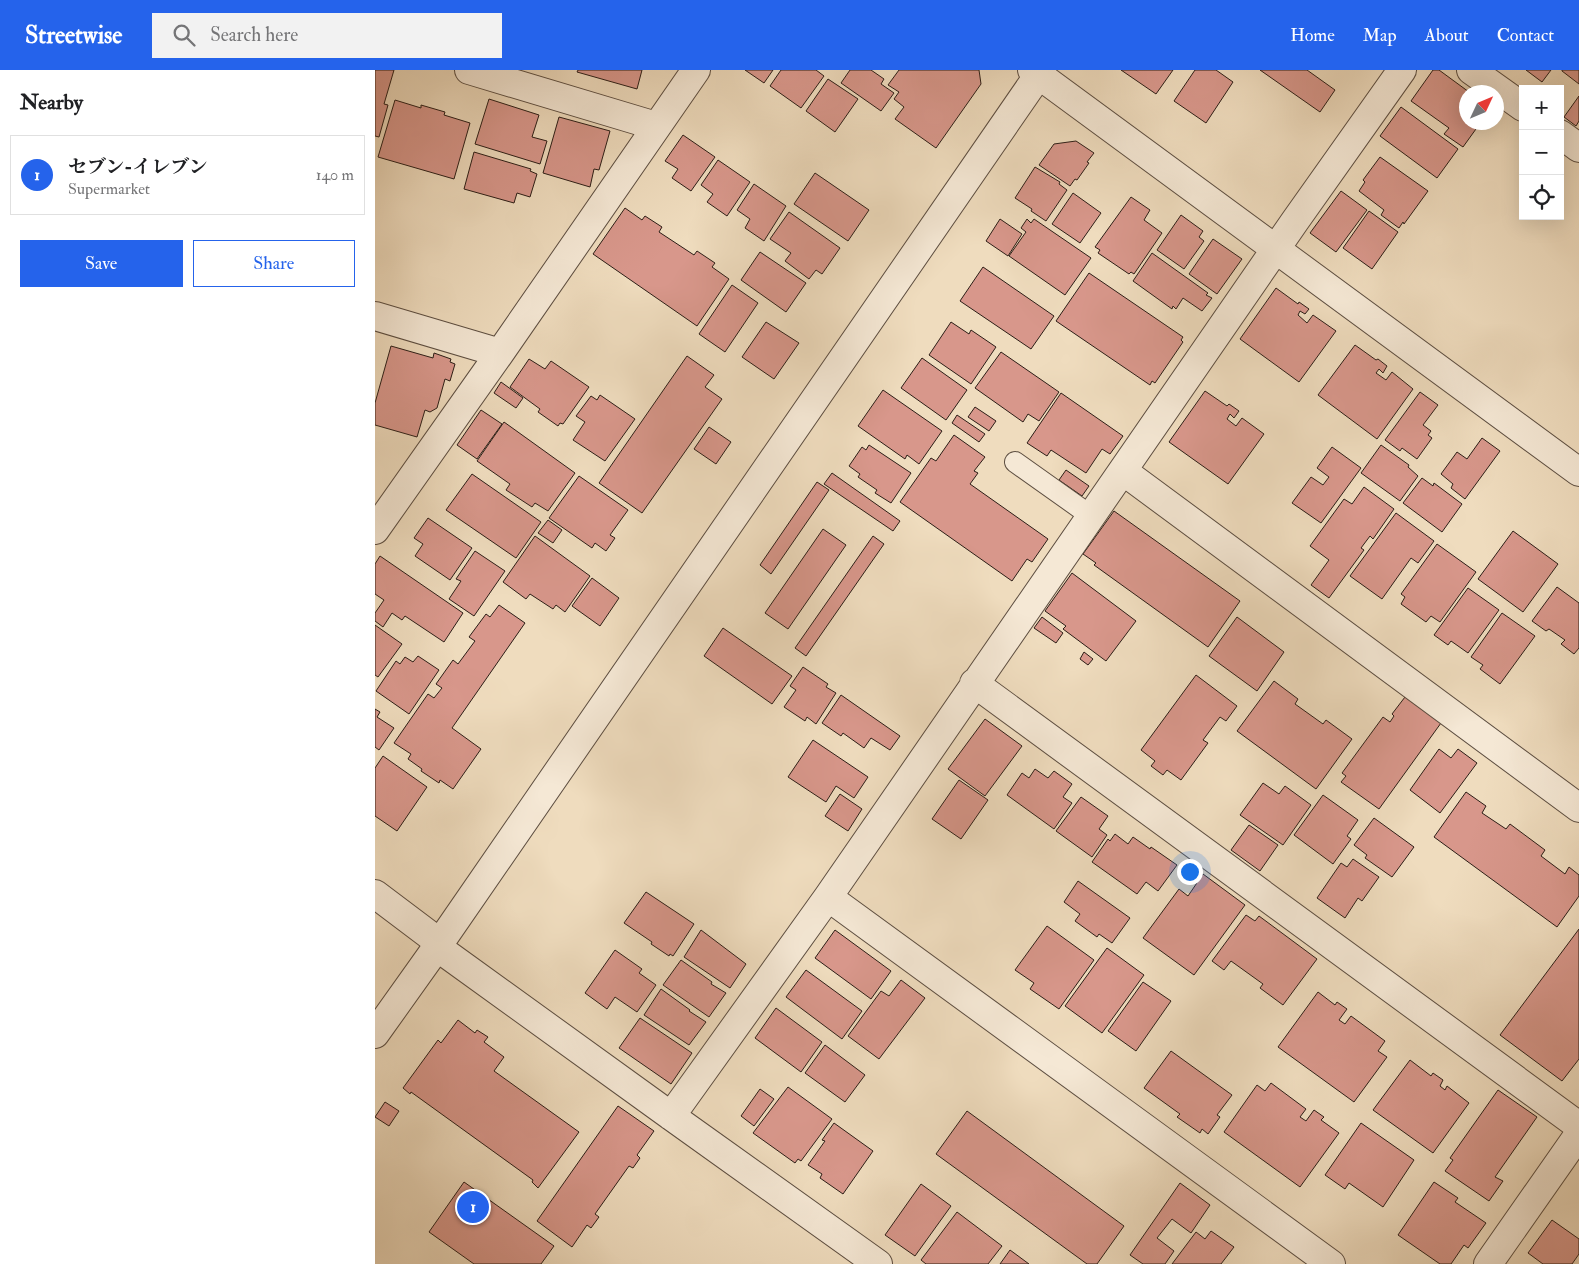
<!DOCTYPE html>
<meta charset="utf-8">
<style>
:root{--surface:#fff;--page:#f2f2f2;--text:#202124;--muted:#757577;--line:#e0e0e0;--accent:#2563eb}
body{margin:0;font-family:"IM FELL Double Pica","Noto Serif JP",serif;background:var(--page);color:var(--text)}
.controls{position:absolute;right:15px;top:15px;display:grid;overflow:hidden;border-radius:0px;box-shadow:0 5px 20px #0002}
.controls button{width:45px;height:45px;display:grid;place-items:center;padding:0;border:0;border-bottom:1px solid var(--line);background:var(--surface);color:var(--text);font:25px sans-serif}
.compass{position:absolute;left:1084px;top:15px;width:45px;height:45px;border-radius:50%;background:var(--surface);box-shadow:0 5px 20px #0002;rotate:46deg}
.you{position:absolute;left:814px;top:801px;width:18px;height:18px;margin:-12px;border:4px solid #fff;border-radius:50%;background:#1a73e8;box-shadow:0 0 0 8px #1a73e833}
.badge{display:grid;place-items:center;width:32px;height:32px;border-radius:50%;background:var(--accent);color:#fff;font-size:16px;font-weight:700}
.pin{position:absolute;translate:-50% -50%;border:2px solid #fff;box-shadow:0 1px 5px #0006}
.list{margin:0;padding:0;list-style:none}
h2{display:flex;justify-content:space-between;align-items:center;height:65px;margin:0;padding:0 20px;font-size:21px}
h2 small{font-size:16px;font-weight:400;color:var(--muted)}
.list li{display:grid;grid-template-columns:32px 1fr auto;gap:15px;align-items:center;box-sizing:border-box;height:80px;margin:0 10px 10px;padding:0 10px;border:1px solid var(--line);border-radius:0px}
.list b{display:block;font-size:19px;white-space:nowrap}
.list p{margin:0;font-size:16px;white-space:nowrap;color:var(--muted)}
.list em{font-size:16px;font-style:normal;color:var(--muted)}
.actions{display:flex;gap:10px;padding:15px 20px}
.actions a{flex:1;padding:11px 0;border:1px solid var(--accent);border-radius:0px;text-align:center;font-size:18px;color:var(--accent)}
.actions .main{background:var(--accent);color:#fff}
.icon{flex:none;width:28px;height:28px;fill:none;stroke:currentColor;stroke-width:2;stroke-linecap:round;stroke-linejoin:round}
.map{position:relative;flex:none;width:1204px;height:1194px;overflow:hidden}
header{display:flex;align-items:center;gap:30px;box-sizing:border-box;height:70px;padding:0 25px;background:var(--accent);color:#fff}
header strong{font-size:24px}
nav{display:flex;gap:28px;margin-inline-start:auto;font-size:18px}
.search{width:350px;height:45px;background:var(--page);display:flex;align-items:center;gap:12px;box-sizing:border-box;padding:0 18px;border-radius:0px;color:var(--muted);font-size:19px}
main{display:flex}
aside{flex:1;background:var(--surface)}
.map>svg:first-child{display:block}
.building{fill:#d8978b;stroke:#2c1e17}
.lines{fill:none;stroke-linecap:round;stroke-linejoin:round}
.service-casing{stroke:#5d4e41;stroke-width:22}
.minor-casing{stroke:#5d4e41;stroke-width:30}
.tertiary-casing{stroke:#5d4e41;stroke-width:30}
.service{stroke:#f5e8d5;stroke-width:20}
.minor{stroke:#f5e8d5;stroke-width:28}
.tertiary{stroke:#f5e8d5;stroke-width:28}
</style>
<header>
<strong>Streetwise</strong>
<div class="search"><svg class="icon" aria-label="search" viewBox="0 0 24 24"><circle cx="10" cy="10" r="6"/><path d="M15 15l6 6"/></svg>Search here</div>
<nav><a>Home</a><a>Map</a><a>About</a><a>Contact</a></nav>
</header>
<main>
<aside>
<h2>Nearby<small></small></h2>
<ul class="list">
<li><span class="badge">1</span><div><b>セブン-イレブン</b><p>Supermarket</p></div><em>140 m</em></li>
</ul>
<div class="actions"><a class="main">Save</a><a>Share</a></div>
</aside>
<div class="map">
<svg width="1204" height="1194" viewBox="0 0 1204 1194">
<rect width="100%" height="100%" fill="#efdcbe"/>
<filter id="stains"><feTurbulence type="fractalNoise" baseFrequency=".004" numOctaves="4"/><feColorMatrix values="0 0 0 0 .2 0 0 0 0 .09 0 0 0 0 .02 0 0 0 .5 -.17"/></filter>
<radialGradient id="worn" r=".72"><stop offset=".6" stop-color="#630" stop-opacity="0"/><stop offset="1" stop-color="#630" stop-opacity=".3"/></radialGradient>
<path class="building" d="M0,0H19L9,34L13,35L4,67L0,66Z
M203,0H267L262,19L202,2Z
M370,0H398L389,13Z
M406,0H441L449,6L426,38L395,16Z
M475,0H496L509,9L506,14L519,23L506,41L466,13Z
M524,0H604L606,14L561,78L520,49L529,37L519,29L524,22L513,15Z
M746,0H798L781,24Z
M820,0H841L858,12L831,53L799,31Z
M885,0H932L960,20L945,42Z
M1058,0H1064L1094,22H1092V52H1106L1088,77L1069,64L1074,58L1036,31Z
M1151,0H1176L1167,12Z
M1187,0H1204V14L1187,1Z
M453,9L483,29L460,62L431,41Z
M1204,26V51L1201,56L1189,47Z
M114,29L164,45L157,67L172,71L165,94L100,74Z
M20,30L46,38V35L70,42L69,45L95,53L79,109L3,87Z
M1026,37L1083,79L1062,108L1005,66Z
M184,47L235,61L224,100L219,99L215,117L168,103Z
M308,65L340,87L316,121L297,108L303,99L290,91Z
M701,71L719,83L712,92L714,93L702,110L700,109L695,116L664,95L679,74Z
M99,82L156,99L155,101L162,104L155,127L142,123L139,133L89,119Z
M1005,87L1053,121L1029,154L1028,152L1024,158L1006,145L1009,140L984,121L990,112L988,110Z
M343,90L375,112L352,146L332,132L338,124L326,115Z
M660,97L685,112L684,114L692,120L671,151L656,141L657,139L640,128Z
M440,103L494,140L473,171L419,134Z
M379,114L411,136L389,171L370,158L375,149L362,140Z
M966,121L992,140L961,182L935,163Z
M698,123L726,143L705,173L677,154Z
M756,127L775,140L769,150L787,163L759,204L756,202L754,204L723,183L725,180L720,177Z
M250,138L267,150L270,146L287,157L284,162L319,185L322,181L340,193L337,197L354,209L322,256L218,184Z
M994,141L1023,162L997,199L968,178Z
M414,142L465,178L447,204L441,200L434,209L410,191L416,183L395,169Z
M806,145L828,161L824,167L829,171L809,199L782,180Z
M625,149L647,164L633,186L611,171Z
M652,149L656,153L659,149L716,188L690,225L634,186L651,162L646,158Z
M838,169L867,189L842,224L814,204Z
M385,182L431,213L411,242L366,210Z
M777,183L833,223L831,225L837,228L827,241L808,228L801,239L798,236L797,239L758,211Z
M608,197L679,246L656,279L585,231Z
M714,203L808,267L806,270L808,272L780,313L777,311L775,315L681,251Z
M357,215L383,233L350,282L324,264Z
M901,218L923,234L924,232L934,239L930,244L925,241L923,245L932,253L938,245L961,261L924,312L865,269Z
M391,252L424,273L399,309L367,287Z
M576,252L594,264L596,260L621,277L596,314L554,285Z
M980,275L1001,290L1003,289L1012,296L1008,303L1004,299L1001,303L1011,310L1017,302L1038,319L1002,369L943,325Z
M16,276L58,288L59,283L76,289L75,292L80,294L75,311L70,309L62,338L55,342L50,340L42,367L0,355V333Z
M626,282L684,322L664,351L653,344L648,352L600,318Z
M312,286L339,305L330,317L347,329L267,443L224,413Z
M547,288L592,320L571,350L526,318Z
M154,289L170,299L176,291L214,317L188,354L185,353L183,356L163,342L165,339L135,317Z
M126,312L148,328L141,338L119,323Z
M508,320L567,361L544,394L532,385L530,389L483,356Z
M830,321L852,336L854,334L864,341L859,348L855,344L852,349L861,356L867,348L889,364L853,414L794,372Z
M1045,322L1063,335L1048,355L1056,361L1053,365L1057,368L1042,389L1027,378L1025,381L1010,370Z
M686,323L748,366L735,384L727,379L711,403L676,380L672,386L652,373Z
M225,325L260,349L230,391L198,370L210,352L201,346L216,326L222,330Z
M600,337L621,351L614,361L593,347Z
M106,340L127,354L102,389L82,375Z
M582,345L610,364L604,372L577,353Z
M129,352L200,403L173,441L160,433L157,437L131,420L135,414L102,391Z
M334,357L356,372L341,394L319,379Z
M579,365L610,387L599,401L603,403L595,414L673,469L657,492L652,489L637,511L525,432L556,388L561,391Z
M1107,368L1125,381L1090,429L1076,418L1078,414L1066,404L1082,382L1092,389Z
M494,375L536,403L516,433L500,423L502,420L483,407L485,404L474,396L487,377L491,380Z
M1006,375L1034,395L1033,397L1043,406L1025,431L986,403Z
M957,377L986,398L946,453L917,433L936,407L948,415L954,407L942,398Z
M691,400L714,416L707,426L684,410Z
M457,403L525,451L518,461L449,414Z
M97,404L166,452L141,488L71,440Z
M204,406L253,440L235,465L240,468L231,481L220,473L217,478L174,448Z
M1047,408L1058,416L1059,413L1087,434L1067,462L1028,433Z
M442,412L454,420L396,504L385,495Z
M989,417L1019,439L998,469L995,466L986,478L989,480L954,528L936,515L954,490L935,476L969,429L977,434Z
M739,441L865,531L833,577L719,495L721,493L708,484Z
M1021,443L1059,471L1043,493L1036,488L1007,529L975,506Z
M53,448L97,478L75,510L40,486L48,474L39,468Z
M173,450L187,460L178,473L163,463Z
M448,459L471,475L413,559L390,543Z
M1138,461L1183,494L1148,542L1103,509Z
M160,466L215,506L190,542L181,535L178,539L155,524L151,529L128,512Z
M498,466L509,474L431,586L420,578Z
M1062,474L1101,502L1065,552L1056,546L1051,552L1026,534L1030,527L1026,524Z
M100,481L130,501L99,546L74,529L86,511L81,509Z
M5,486L88,543L69,572L30,546L27,550L17,543L8,557L0,551V543L9,530L0,524V494Z
M697,503L761,551L731,591L688,559L691,556L670,541Z
M217,508L244,528L225,556L197,536Z
M1182,517L1204,533V578L1199,584L1186,574L1190,570L1174,559L1171,561L1157,551Z
M1093,518L1124,540L1093,583L1076,571L1073,575L1059,565Z
M124,535L150,553L77,658L106,679L78,719L65,710L64,713L46,701L47,699L33,689L36,684L19,673L53,624L59,628L67,618L61,614L78,590L83,594L100,571L94,567L111,544L115,547Z
M1127,543L1160,566L1125,614L1105,599L1108,595L1096,587Z
M667,547L688,563L681,573L659,558Z
M862,547L909,582L882,621L834,586Z
M0,555L27,574L3,607L0,605Z
M348,558L417,606L397,634L329,586Z
M709,582L718,589L713,595L705,589Z
M43,586L64,600L34,644L1,621L21,591L25,594L30,587L38,592Z
M428,597L453,614L451,617L461,623L441,654L432,647L430,651L409,637L421,620L415,616Z
M821,605L862,636L851,651L845,647L828,670L833,673L806,710L792,700L788,705L776,696L780,691L766,680Z
M899,611L923,629L920,634L948,654L951,650L977,669L941,719L862,661Z
M466,625L525,666L515,680L496,668L489,678L468,663L466,666L447,653Z
M1030,627L1066,653L1004,739L966,712L971,706L967,703L1008,647L1015,652L1019,646L1017,644Z
M0,639L5,642L2,647L19,658L4,680L0,677Z
M610,649L647,676L610,726L573,699Z
M438,670L493,707L479,728L461,716L451,732L413,707Z
M1064,679L1076,688L1083,679L1102,693L1065,743L1035,720Z
M8,686L52,717L22,761L0,746V698Z
M660,699L673,708L679,701L697,714L688,727L697,733L679,759L632,725L647,703L654,708Z
M584,710L613,730L586,769L557,749Z
M888,713L904,724L910,716L936,735L908,775L865,745Z
M1091,722L1111,736L1107,743L1131,759L1135,754L1170,780L1166,786L1190,804L1194,797L1204,805V826L1182,857L1059,767Z
M465,724L487,739L473,761L450,746Z
M948,725L983,750L972,766L976,769L958,794L919,765Z
M706,727L733,746L724,759L732,765L717,787L681,761Z
M999,748L1039,777L1017,807L990,788L992,785L979,775Z
M874,755L903,775L885,801L856,780Z
M740,764L753,774L758,767L775,779L776,777L802,795L783,821L771,812L762,824L717,792L733,769L735,771Z
M978,789L1004,807L987,831L983,828L970,848L942,828L966,793L972,797Z
M828,804L870,835L819,905L768,868L804,819L813,826Z
M703,811L755,848L737,873L724,864L722,867L700,851L705,844L689,832Z
M271,822L319,854L298,886L295,884L294,886L276,874L277,872L249,853Z
M871,845L880,851L884,846L942,889L908,935L885,918L888,914L856,891L849,900L837,891Z
M672,856L719,890L684,939L655,919L659,913L640,900Z
M1204,859V989L1187,1011L1125,965Z
M326,860L371,894L355,918L309,887Z
M460,860L516,901L496,929L440,888Z
M732,878L769,905L727,963L690,936Z
M240,880L267,899L264,903L281,915L262,942L240,927L232,939L210,923Z
M306,890L337,912L336,914L351,923L334,947L288,915Z
M431,900L487,941L467,969L411,927Z
M526,910L550,928L504,989L473,966L506,921L514,926Z
M768,912L796,931L761,981L733,961Z
M286,919L315,940L314,941L331,952L314,975L269,945Z
M943,922L960,935L962,932L972,939L964,950L970,954L976,946L1010,971L1003,981L1012,987L979,1032L903,977Z
M401,938L447,972L426,1002L380,968Z
M265,948L317,983L296,1014L244,978Z
M83,950L100,963L102,960L113,967L109,972L129,987L119,1001L204,1062L163,1118L157,1112L158,1110L36,1022L35,1024L28,1018L63,970L66,973Z
M450,975L490,1005L470,1032L430,1003Z
M796,981L857,1025L842,1045L845,1047L833,1064L827,1059L825,1063L802,1047L805,1044L769,1018Z
M1035,990L1056,1006L1058,1003L1068,1010L1065,1016L1070,1020L1072,1016L1094,1033L1058,1083L998,1040Z
M896,1013L931,1039L925,1047L931,1051L939,1040L949,1047L946,1050L964,1063L925,1117L849,1062L882,1015L890,1021Z
M413,1017L457,1049L426,1091L423,1089L420,1093L378,1063Z
M385,1019L399,1029L379,1056L366,1046Z
M1123,1020L1162,1047L1120,1107L1128,1111L1114,1131L1070,1101L1078,1090L1075,1088Z
M10,1032L24,1041L14,1056L0,1047Z
M243,1036L279,1061L262,1085L265,1088L258,1098L254,1096L220,1144L224,1147L216,1158L212,1155L197,1177L162,1151Z
M592,1041L749,1156L722,1194H712L561,1084Z
M459,1053L498,1081L468,1124L445,1108L447,1104L433,1095L450,1071L447,1070Z
M986,1053L1039,1090L1008,1137L974,1113L970,1119L950,1105Z
M89,1112L179,1176L166,1194H99L54,1162Z
M1059,1112L1083,1128L1080,1132L1111,1153L1093,1178L1089,1175L1076,1194H1065L1023,1165Z
M805,1113L835,1135L816,1163L797,1149L782,1168L799,1181L790,1194H768L755,1185Z
M546,1114L576,1136L540,1186L510,1165Z
M582,1142L627,1176L613,1194H551L546,1190Z
M1177,1150L1204,1169V1184L1197,1194H1168L1153,1183Z
M836,1161L859,1177L846,1194H797L821,1162L830,1169Z
M635,1180L654,1194H625Z"/>
<g class="lines">
<defs>
<path id="service" d="M640,392L716,446"/>
<path id="minor" d="M94,0L281,56
M657,0L1204,402
M1096,0L1148,37
M1185,64L1204,78
M0,246L125,283
M748,401L1204,738
M0,460L125,283L321,0
M599,613L1204,1056
M0,824L65,873
M453,827L956,1194
M62,877L296,1046L503,1194
M296,1046L453,827L920,151L1027,0"/>
<path id="tertiary" d="M0,964L62,877L667,0
M1113,1194L1204,1064"/>
</defs>
<use href="#service" class="service-casing"/>
<use href="#minor" class="minor-casing"/>
<use href="#tertiary" class="tertiary-casing"/>
<use href="#service" class="service"/>
<use href="#minor" class="minor"/>
<use href="#tertiary" class="tertiary"/>
</g>
<rect width="100%" height="100%" filter="url(#stains)"/>
<rect width="100%" height="100%" fill="url(#worn)"/>
</svg>
<div class="controls">
<button>+</button>
<button>−</button>
<button><svg class="icon" aria-label="locate" viewBox="0 0 24 24"><circle cx="12" cy="12" r="6"/><path d="M12 2v4M12 18v4M2 12h4M18 12h4"/></svg></button>
</div>
<svg class="compass" viewBox="-18 -18 36 36"><path d="M0-13l5 13h-10z" fill="#e53935"/><path d="M0 13l5-13h-10z" fill="#757577"/></svg>
<div class="you"></div>
<div class="pin badge" style="left:98px;top:1137px">1</div>
</div>
</main>
